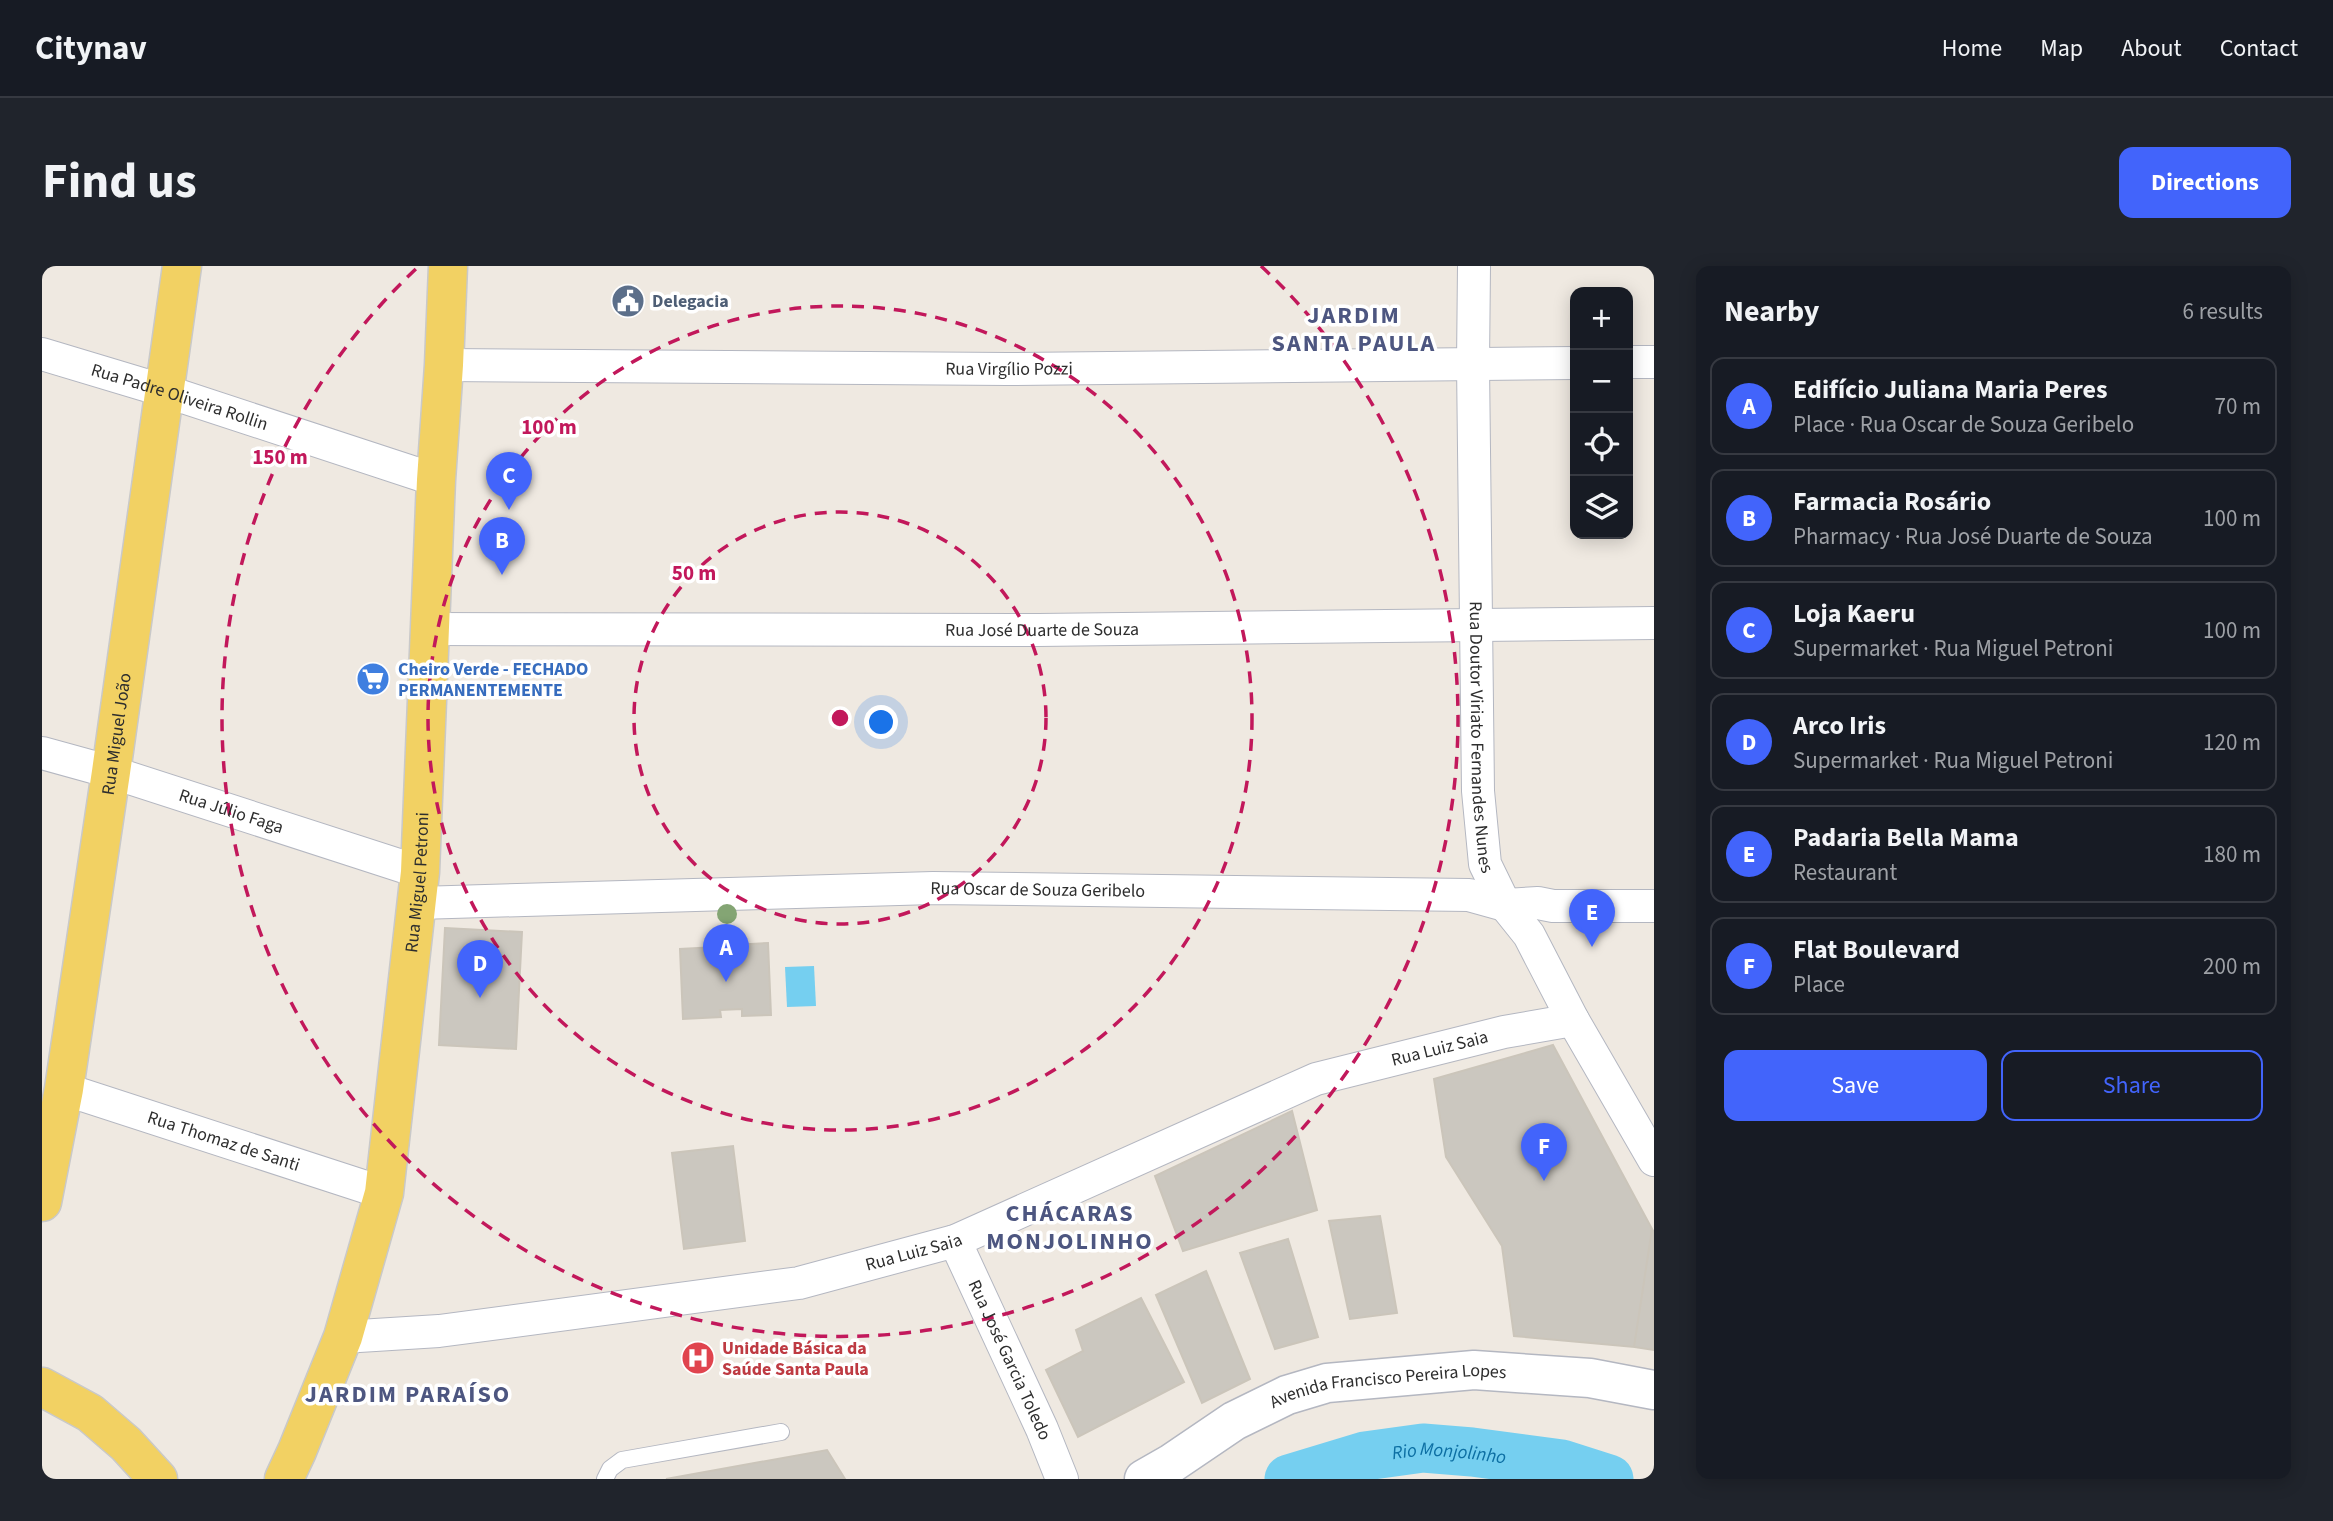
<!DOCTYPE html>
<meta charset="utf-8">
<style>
:root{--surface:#171b24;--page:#20242c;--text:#f1f3f6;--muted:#9ea1a6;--line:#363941;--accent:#4264fb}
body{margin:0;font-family:"Source Sans 3",sans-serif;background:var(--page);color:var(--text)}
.controls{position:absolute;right:21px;top:21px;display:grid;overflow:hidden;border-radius:14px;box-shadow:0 4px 18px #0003}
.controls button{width:63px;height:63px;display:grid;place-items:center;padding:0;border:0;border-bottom:2px solid var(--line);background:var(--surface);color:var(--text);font:35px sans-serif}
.you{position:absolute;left:840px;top:457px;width:24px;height:24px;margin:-18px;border:5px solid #fff;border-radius:50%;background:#1a73e8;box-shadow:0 0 0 10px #1a73e833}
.badge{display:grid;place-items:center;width:46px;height:46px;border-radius:50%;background:var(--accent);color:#fff;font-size:23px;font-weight:700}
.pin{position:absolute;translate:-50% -58px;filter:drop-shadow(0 2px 4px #0008)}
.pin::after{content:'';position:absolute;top:37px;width:24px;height:21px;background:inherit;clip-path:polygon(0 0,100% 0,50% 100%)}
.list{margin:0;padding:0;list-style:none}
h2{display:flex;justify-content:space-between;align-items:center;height:91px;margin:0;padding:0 28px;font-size:30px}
h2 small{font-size:23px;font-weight:400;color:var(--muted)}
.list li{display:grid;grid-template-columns:46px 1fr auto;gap:21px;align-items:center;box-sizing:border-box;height:98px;margin:0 14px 14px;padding:0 14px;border:2px solid var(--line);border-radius:14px}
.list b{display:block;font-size:26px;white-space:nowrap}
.list p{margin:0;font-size:23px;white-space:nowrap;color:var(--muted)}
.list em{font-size:23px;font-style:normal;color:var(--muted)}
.actions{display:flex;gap:14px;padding:21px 28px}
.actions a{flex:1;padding:16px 0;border:2px solid var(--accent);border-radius:14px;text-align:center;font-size:24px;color:var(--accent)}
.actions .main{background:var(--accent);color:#fff}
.icon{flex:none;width:38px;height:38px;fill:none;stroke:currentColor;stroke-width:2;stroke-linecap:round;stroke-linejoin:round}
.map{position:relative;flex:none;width:1612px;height:1213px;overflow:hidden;border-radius:14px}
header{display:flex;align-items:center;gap:42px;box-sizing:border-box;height:98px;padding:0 35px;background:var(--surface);border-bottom:2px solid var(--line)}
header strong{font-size:33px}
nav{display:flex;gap:38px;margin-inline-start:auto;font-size:24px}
.intro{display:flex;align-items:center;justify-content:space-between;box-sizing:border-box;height:168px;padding:0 42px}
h1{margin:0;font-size:49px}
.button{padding:18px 32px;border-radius:14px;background:var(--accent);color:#fff;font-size:24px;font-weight:700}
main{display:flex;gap:42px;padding:0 42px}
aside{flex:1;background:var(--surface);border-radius:14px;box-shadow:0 4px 18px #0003}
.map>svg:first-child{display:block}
.water{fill:#75cff0}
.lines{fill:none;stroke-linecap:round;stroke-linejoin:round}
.river{stroke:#75cff0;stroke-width:49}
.building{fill:#cbc7bf;stroke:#cbc5ba;stroke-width:2}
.service-casing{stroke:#b4b7c1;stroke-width:18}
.minor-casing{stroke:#b4b7c1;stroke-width:34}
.tertiary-casing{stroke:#b4b7c1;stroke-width:41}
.primary-casing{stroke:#c9c9c9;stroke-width:41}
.service{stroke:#fff;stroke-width:16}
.minor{stroke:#fff;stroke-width:32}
.tertiary{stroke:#fff;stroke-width:38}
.primary{stroke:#f2d163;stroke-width:38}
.tree{fill:#84a574}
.ring{fill:none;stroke:#c2185b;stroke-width:3.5;stroke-dasharray:12 9}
.labels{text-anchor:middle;stroke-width:7;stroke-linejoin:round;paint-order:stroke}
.service-label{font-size:18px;font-weight:bold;fill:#4e5e75;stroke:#fff;text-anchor:start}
.street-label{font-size:18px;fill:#2e2e2e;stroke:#fff}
.shop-label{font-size:18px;font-weight:bold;fill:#366cbe;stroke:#fff;text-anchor:start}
.health-label{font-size:18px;font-weight:bold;fill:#be3a42;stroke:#fff;text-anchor:start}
.water-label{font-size:19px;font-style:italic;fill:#0d6fa3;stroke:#fff}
.district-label{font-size:24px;font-weight:bold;letter-spacing:2px;fill:#4d5680;stroke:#fff}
.centre{fill:#c2185b;stroke:#fff;stroke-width:3.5}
.ring-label{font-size:21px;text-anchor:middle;font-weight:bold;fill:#c2185b;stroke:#fff;stroke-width:7;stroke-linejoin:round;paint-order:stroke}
</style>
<header>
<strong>Citynav</strong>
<nav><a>Home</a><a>Map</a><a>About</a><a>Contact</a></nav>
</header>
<div class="intro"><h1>Find us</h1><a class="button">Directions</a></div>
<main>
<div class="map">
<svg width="1612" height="1213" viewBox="0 0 1612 1213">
<rect width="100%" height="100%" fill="#efe9e1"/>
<path class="water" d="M772,700L774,740L745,741L743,701Z"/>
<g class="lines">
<path class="river" id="s1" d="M1247,1213L1323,1190L1381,1182L1430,1186L1520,1198L1567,1213"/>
</g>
<path class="building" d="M403,662L480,666L474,783L397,779Z
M726,677L729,749L700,750V743L678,744L679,751L641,753L638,683L674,681L675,689L692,688V679Z
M1511,779L1610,963L1592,1081L1472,1070L1460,980L1404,891L1392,813Z
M1250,845L1275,944L1141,985L1113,910Z
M691,880L703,975L642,983L630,887Z
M1338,950L1355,1047L1308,1053L1287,955Z
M1610,963L1612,966V1084L1592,1081Z
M1246,973L1276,1071L1233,1083L1198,987Z
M1164,1005L1208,1113L1160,1137L1114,1029Z
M1099,1032L1142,1116L1036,1171L1004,1104L1041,1085L1034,1064Z
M785,1184L803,1213H624Z"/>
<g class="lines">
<defs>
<path id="service" d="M563,1213L568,1203L580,1194L739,1166"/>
<g id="minor">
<path id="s2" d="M1432,0L1431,98L1436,525L1443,598L1463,639L1487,669L1531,754L1612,894"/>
<path id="s3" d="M0,88L123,125L394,214"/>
<path d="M1586,96H1612"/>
<path id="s4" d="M402,99L966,103L1533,97"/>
<path id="s5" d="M389,363L996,364L1612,357"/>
<path id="s6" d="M0,487L69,506L378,606"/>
<path id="s7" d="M376,637L891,622L1427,629L1463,639L1496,637L1511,640H1612"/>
<path id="s8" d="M22,823L342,927"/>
<path id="s9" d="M913,975L1000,1163L1020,1213"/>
<path id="s10" d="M301,1071L397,1065L757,1017L913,975L1274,813L1462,766L1531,754"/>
</g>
<g id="tertiary">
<path id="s11" d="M1102,1213L1130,1197L1192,1155L1245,1129L1285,1117L1432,1104L1548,1112L1612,1124"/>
</g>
<g id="primary">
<path id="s12" d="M0,936L22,823L69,506L140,0"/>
<path d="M0,1121L48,1147L84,1178L116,1213"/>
<path id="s13" d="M242,1213L255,1185L301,1071L342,927L378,606L394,214L402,99L406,0"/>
</g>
</defs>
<use href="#service" class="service-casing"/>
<use href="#minor" class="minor-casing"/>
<use href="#tertiary" class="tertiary-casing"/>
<use href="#primary" class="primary-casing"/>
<use href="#service" class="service"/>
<use href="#minor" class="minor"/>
<use href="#tertiary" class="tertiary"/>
<use href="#primary" class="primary"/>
</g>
<circle class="tree" cx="685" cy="648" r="10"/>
<g class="ring">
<circle cx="798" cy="452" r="206"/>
<circle cx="798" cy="452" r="412"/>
<path d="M1219 0A618 618 0 1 1 377 0"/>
</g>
<defs>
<symbol id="civic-disc" viewBox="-11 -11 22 22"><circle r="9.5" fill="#5c6f8a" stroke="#fff"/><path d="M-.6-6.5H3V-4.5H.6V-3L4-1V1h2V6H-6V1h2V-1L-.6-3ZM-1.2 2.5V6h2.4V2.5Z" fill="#fff"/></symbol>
<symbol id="supermarket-disc" viewBox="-11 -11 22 22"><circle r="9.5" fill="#3f7fe0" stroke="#fff"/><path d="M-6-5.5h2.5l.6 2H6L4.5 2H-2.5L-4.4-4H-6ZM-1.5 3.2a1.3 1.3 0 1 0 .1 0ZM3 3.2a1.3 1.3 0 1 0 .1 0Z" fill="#fff"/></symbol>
<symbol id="hospital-disc" viewBox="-11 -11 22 22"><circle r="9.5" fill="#e0444e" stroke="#fff"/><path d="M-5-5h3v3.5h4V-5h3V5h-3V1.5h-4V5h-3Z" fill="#fff"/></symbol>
</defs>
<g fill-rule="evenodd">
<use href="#civic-disc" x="567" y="16" width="38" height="38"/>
<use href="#supermarket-disc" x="312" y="394" width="38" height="38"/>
<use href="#hospital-disc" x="637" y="1073" width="38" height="38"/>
</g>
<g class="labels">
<g class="service-label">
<text x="610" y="41">Delegacia</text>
</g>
<g class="street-label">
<text dy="6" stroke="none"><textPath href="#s4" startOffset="565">Rua Virgílio Pozzi</textPath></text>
<text dy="6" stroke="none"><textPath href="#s3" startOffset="144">Rua Padre Oliveira Rollin</textPath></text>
<text dy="6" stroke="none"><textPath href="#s5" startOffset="611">Rua José Duarte de Souza</textPath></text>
<text dy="6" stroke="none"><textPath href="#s12" startOffset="474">Rua Miguel João</textPath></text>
<text dy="6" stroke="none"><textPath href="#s2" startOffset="471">Rua Doutor Viriato Fernandes Nunes</textPath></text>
<text dy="6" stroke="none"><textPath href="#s6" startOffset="198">Rua Júlio Faga</textPath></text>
<text dy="6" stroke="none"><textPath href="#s13" startOffset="616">Rua Miguel Petroni</textPath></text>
<text dy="6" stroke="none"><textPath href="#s7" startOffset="620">Rua Oscar de Souza Geribelo</textPath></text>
<text dy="6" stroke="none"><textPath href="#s10" startOffset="1144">Rua Luiz Saia</textPath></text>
<text dy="6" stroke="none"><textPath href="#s8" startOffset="168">Rua Thomaz de Santi</textPath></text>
<text dy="6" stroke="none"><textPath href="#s10" startOffset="578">Rua Luiz Saia</textPath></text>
<text dy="6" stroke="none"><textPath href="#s9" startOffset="131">Rua José Garcia Toledo</textPath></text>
<text dy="6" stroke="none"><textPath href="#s11" startOffset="268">Avenida Francisco Pereira Lopes</textPath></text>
</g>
<g class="shop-label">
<text x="356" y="409">Cheiro Verde - FECHADO<tspan x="356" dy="21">PERMANENTEMENTE</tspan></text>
</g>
<g class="health-label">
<text x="680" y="1088">Unidade Básica da<tspan x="680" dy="21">Saúde Santa Paula</tspan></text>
</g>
<g class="water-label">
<text dy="7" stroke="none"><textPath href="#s1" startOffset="164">Rio Monjolinho</textPath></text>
</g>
<g class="district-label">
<text x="1312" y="57">JARDIM<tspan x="1312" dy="28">SANTA PAULA</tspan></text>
<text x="1028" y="955">CHÁCARAS<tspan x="1028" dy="28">MONJOLINHO</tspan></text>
<text x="366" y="1136">JARDIM PARAÍSO</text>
</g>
</g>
<circle cx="798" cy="452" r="10" class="centre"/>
<g class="ring-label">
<text x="507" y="168">100 m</text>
<text x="238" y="198">150 m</text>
<text x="652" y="314">50 m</text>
</g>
</svg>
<div class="controls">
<button>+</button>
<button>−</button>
<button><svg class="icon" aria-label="locate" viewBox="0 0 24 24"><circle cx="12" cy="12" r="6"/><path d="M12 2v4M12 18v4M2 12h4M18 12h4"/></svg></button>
<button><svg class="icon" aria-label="layers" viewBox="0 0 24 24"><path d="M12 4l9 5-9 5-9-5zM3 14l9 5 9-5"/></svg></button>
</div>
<div class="you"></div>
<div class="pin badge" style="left:684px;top:716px">A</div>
<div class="pin badge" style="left:460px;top:309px">B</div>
<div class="pin badge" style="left:467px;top:244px">C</div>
<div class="pin badge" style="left:438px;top:732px">D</div>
<div class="pin badge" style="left:1550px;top:681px">E</div>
<div class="pin badge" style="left:1502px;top:915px">F</div>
</div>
<aside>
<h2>Nearby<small>6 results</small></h2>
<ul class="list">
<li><span class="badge">A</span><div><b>Edifício Juliana Maria Peres</b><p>Place · Rua Oscar de Souza Geribelo</p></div><em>70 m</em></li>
<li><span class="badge">B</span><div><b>Farmacia Rosário</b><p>Pharmacy · Rua José Duarte de Souza</p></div><em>100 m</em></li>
<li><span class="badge">C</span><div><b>Loja Kaeru</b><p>Supermarket · Rua Miguel Petroni</p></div><em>100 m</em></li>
<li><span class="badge">D</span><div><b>Arco Iris</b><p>Supermarket · Rua Miguel Petroni</p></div><em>120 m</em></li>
<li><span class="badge">E</span><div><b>Padaria Bella Mama</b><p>Restaurant</p></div><em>180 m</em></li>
<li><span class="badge">F</span><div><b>Flat Boulevard</b><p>Place</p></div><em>200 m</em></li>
</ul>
<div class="actions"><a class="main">Save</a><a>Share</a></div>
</aside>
</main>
